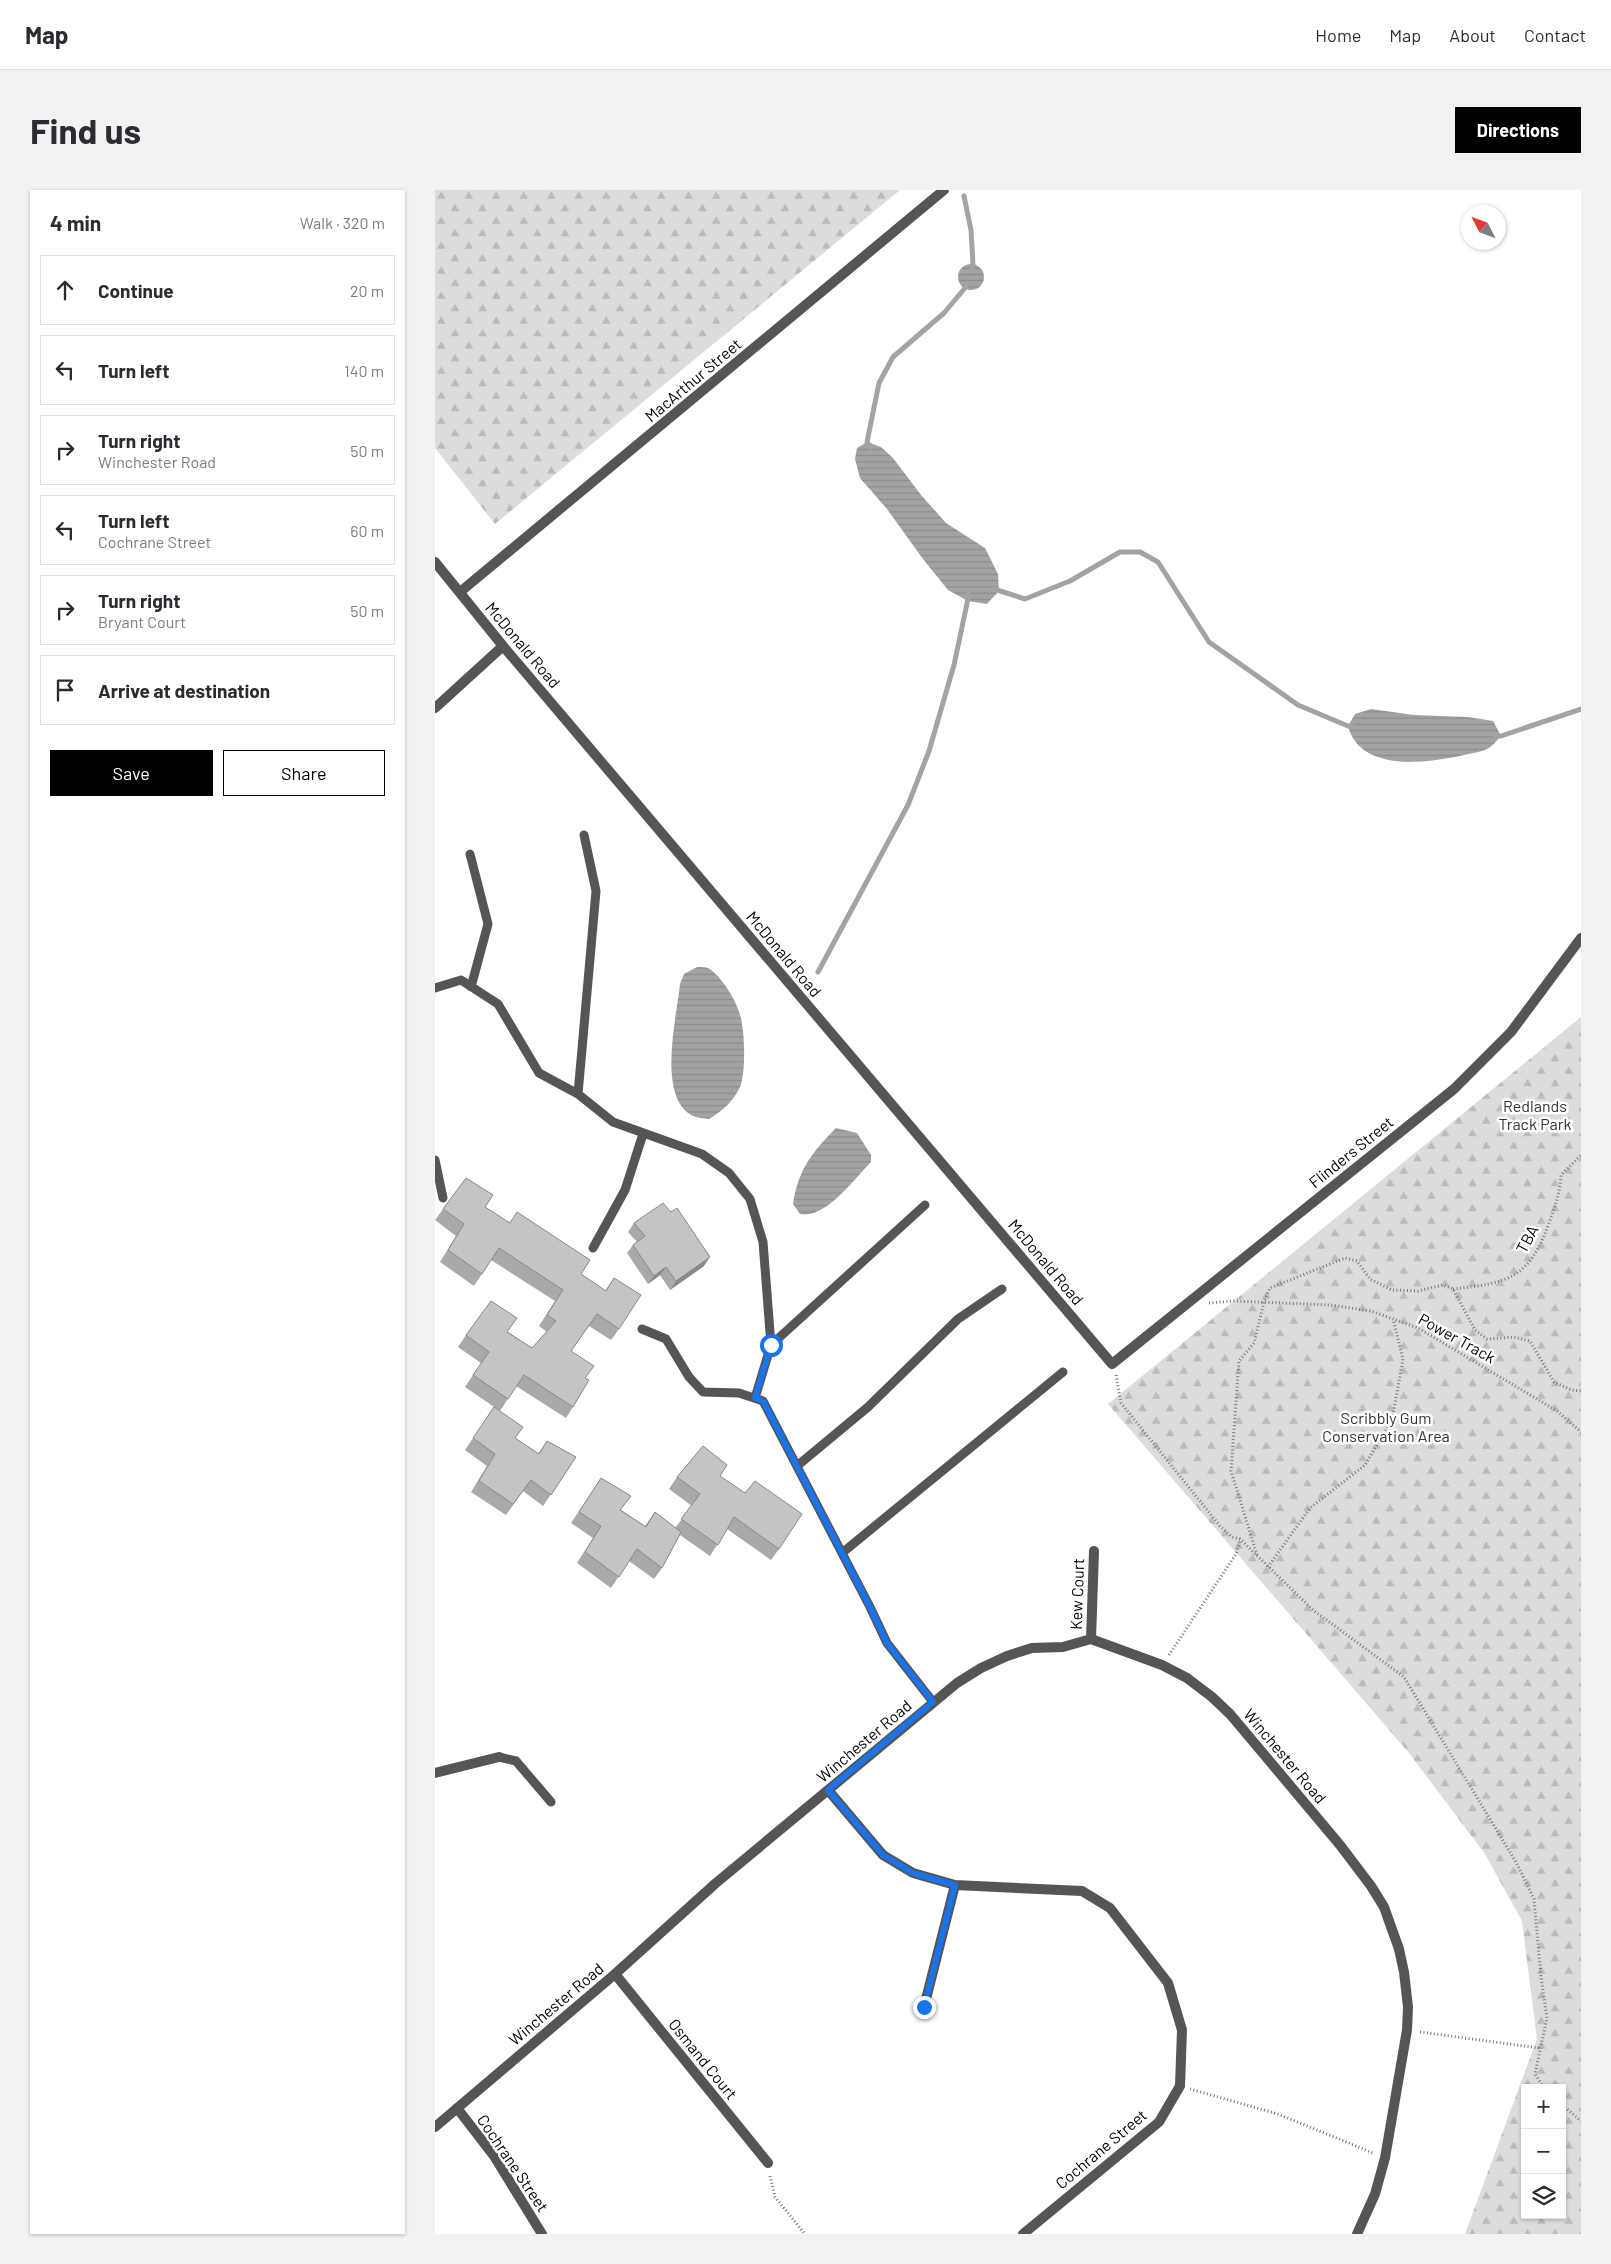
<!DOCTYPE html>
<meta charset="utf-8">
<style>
:root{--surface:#fff;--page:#f2f2f3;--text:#2b2b33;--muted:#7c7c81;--line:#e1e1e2;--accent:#000}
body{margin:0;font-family:Barlow,sans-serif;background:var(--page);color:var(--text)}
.controls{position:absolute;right:15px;bottom:15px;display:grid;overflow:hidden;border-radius:0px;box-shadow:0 1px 4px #0004}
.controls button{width:45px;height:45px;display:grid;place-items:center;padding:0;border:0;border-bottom:1px solid var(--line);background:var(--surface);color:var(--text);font:25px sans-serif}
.compass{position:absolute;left:1026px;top:15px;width:45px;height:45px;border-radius:50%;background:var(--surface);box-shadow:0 1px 4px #0004;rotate:312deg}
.stop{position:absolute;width:15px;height:15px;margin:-11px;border:4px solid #1a73e8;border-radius:50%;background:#fff}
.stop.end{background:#1a73e8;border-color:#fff;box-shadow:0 1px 5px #0008}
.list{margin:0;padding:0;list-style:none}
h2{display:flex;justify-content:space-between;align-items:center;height:65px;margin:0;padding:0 20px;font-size:21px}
h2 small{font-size:16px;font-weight:400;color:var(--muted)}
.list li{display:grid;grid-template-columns:32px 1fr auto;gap:15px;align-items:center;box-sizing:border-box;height:70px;margin:0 10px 10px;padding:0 10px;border:1px solid var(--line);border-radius:0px}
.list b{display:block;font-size:19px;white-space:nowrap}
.list p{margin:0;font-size:16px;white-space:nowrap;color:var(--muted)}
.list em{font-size:16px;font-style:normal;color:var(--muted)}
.actions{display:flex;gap:10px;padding:15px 20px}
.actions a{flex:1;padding:11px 0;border:1px solid var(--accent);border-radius:0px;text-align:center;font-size:18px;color:var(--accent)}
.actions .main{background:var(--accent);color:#fff}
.icon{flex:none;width:28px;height:28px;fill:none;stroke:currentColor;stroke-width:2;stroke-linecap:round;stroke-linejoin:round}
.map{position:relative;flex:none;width:1146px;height:2044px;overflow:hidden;border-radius:0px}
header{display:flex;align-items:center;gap:30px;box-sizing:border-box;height:70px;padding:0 25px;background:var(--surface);border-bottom:1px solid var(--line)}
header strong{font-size:24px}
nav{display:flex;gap:28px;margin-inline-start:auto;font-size:18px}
.intro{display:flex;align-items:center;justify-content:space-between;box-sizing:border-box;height:120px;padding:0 30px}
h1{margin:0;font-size:35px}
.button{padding:12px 22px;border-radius:0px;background:var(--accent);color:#fff;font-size:18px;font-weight:700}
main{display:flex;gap:30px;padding:0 30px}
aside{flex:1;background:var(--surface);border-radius:0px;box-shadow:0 1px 4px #0004}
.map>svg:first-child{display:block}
.forest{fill:url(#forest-firs);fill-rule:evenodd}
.water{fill:url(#water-rules)}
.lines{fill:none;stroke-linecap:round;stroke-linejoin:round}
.stream{stroke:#a3a3a3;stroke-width:5}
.path{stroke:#777;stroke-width:3;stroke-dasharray:1 2.5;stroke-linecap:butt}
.lane{stroke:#555;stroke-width:9}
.street{stroke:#555;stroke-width:10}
.wall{fill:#a9a9a9}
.shaded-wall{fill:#898989}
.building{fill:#c4c4c4;stroke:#898989}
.route{stroke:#1a73e8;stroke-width:6}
.labels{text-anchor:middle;stroke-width:5;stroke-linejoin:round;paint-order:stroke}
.street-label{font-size:16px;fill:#000;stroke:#fff}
.park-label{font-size:16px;fill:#333;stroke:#fff}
</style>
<header>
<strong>Map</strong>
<nav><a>Home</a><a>Map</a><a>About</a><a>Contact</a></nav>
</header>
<div class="intro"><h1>Find us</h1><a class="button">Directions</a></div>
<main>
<aside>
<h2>4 min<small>Walk · 320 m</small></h2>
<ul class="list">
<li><svg class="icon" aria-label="ahead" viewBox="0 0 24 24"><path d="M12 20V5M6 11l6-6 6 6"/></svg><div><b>Continue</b></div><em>20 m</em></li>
<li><svg class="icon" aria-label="left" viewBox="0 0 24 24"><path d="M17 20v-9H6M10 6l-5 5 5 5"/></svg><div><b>Turn left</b></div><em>140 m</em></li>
<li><svg class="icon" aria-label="right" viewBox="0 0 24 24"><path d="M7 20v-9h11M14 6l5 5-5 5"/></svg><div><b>Turn right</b><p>Winchester Road</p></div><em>50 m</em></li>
<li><svg class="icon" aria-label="left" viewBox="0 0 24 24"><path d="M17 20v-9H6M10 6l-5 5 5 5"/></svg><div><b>Turn left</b><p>Cochrane Street</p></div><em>60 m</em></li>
<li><svg class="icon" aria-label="right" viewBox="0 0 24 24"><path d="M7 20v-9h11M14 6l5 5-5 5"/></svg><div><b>Turn right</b><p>Bryant Court</p></div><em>50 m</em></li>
<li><svg class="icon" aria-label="arrive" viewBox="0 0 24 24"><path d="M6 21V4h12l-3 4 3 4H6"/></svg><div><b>Arrive at destination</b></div></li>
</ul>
<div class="actions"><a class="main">Save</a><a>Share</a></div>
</aside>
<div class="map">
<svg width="1146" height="2044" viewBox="0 0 1146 2044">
<defs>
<pattern id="forest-firs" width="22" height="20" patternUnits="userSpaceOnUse" patternTransform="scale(1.25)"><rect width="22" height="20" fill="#dcdcdc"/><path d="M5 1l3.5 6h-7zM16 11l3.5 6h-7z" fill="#bbb"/></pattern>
<pattern id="water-rules" width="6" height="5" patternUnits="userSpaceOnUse" patternTransform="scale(1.25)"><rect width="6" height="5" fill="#a3a3a3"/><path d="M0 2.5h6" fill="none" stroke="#8b8b8b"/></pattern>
</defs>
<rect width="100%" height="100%" fill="#fff"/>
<path class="forest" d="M0,0H465L60,334L0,258Z
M1146,827V2044H1030L1102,1849L1087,1731L1050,1664L974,1563L673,1214ZM1090,1898H1127V2025H1090Z"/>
<path class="water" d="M523 87a13 13 0 1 1 26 0a13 13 0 1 1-26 0Z
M432,252L446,257L458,268L486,305L511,333L550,358L563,384L564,401L552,414L533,411L513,400L488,369L452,319L425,288L420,269L422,258Z
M936,519L979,525L1033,527L1058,531L1066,546C1062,550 1057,557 1052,559C1046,562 1037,563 1029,565C994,573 925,583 913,536L920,524Z
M262,777C265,777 271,777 273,778C286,785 302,812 305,825C310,840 311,883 305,897C298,912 287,921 274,929C269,928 263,928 258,926C221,908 242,826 245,794L249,784Z
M401,938L422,943L436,965V972C418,990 391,1029 365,1024L358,1014C363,980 377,962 401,938Z"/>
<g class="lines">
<path class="stream" d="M529,6L536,40L538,75L536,80
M436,257L432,252L444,193L458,167L509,123L530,98L532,93
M559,399L590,409L635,391L685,362H705L723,372L774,452L863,515L913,536L920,537
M1061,546H1066L1146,519
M383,782L473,615L494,561L519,475L534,404"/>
<path class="path" d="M1018,1099C1073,1093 1094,1089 1114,1033C1120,1017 1125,1003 1126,985L1146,965
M774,1113L799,1111L895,1115L936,1121L983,1138L1122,1221L1146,1242
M681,1185L686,1213L785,1336L797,1347L805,1349L878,1420L969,1487L1081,1672L1099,1709L1106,1787L1112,1828L1100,1884L1109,1898
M822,1365L796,1281L804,1171L819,1153L829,1112L835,1098L910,1068L922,1071L935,1089L957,1100L983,1101L1008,1095L1018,1099L1040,1140L1052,1149L1079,1147L1095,1151L1119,1192L1136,1200L1146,1201
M833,1377L875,1318L930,1275L957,1230L968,1169L958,1129
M734,1465L801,1364L805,1350
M985,1842L1104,1858
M755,1899L843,1924L938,1963
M1127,1915L1146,1931
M335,1986L340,2007L370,2044"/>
<path class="lane" d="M35,664L53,734L36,797
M0,798L26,790L63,814L104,883L143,904L178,932L267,964L294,983L315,1009L328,1052L336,1155
M143,904L161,701L149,645
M0,970L8,1008
M158,1058L190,1000L208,944
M207,1139L231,1149L254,1187L268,1202L304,1203L328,1211L435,1417L452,1453L498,1512
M320,1208L336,1155L490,1015
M362,1276L433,1217L523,1129L567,1099
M407,1363L628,1182
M64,1567L81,1571L116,1612"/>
<path class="street" d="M0,372L68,456L677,1174L1019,899L1076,842L1146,748
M25,402L509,0
M0,518L68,456
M656,1449L659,1361
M0,1583L64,1567
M393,1600L448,1665L478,1683L520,1695L647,1701L675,1718L733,1793L747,1840L745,1896L724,1932L588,2044
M180,1784L333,1973
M489,1817L520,1695
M22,1918L59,1966L107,2044
M0,1937L180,1784L281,1693L522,1493L546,1478L572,1466L597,1458L628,1457L656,1449L727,1475L752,1488L777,1507L795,1524L905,1655L936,1696L949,1717L964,1759L969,1782L973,1817L972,1840L950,1968L940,2004L922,2044"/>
</g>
<path class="wall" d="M31,988L50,1017L170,1101L179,1088L184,1139L176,1150L154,1136L136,1161L150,1188L138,1217L131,1228L81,1196L65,1221L30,1197L46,1173L23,1157L31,1145L73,1142L97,1158L112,1142L104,1136L120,1111L56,1070L39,1096L5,1072L21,1046L0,1030Z
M199,1033L269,1076L235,1100L225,1085L213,1094L192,1063L198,1055L202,1052L193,1042Z
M59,1217L80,1248L103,1264L112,1251L141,1267L108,1316L88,1301L71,1325L36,1302L52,1276L30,1260Z
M285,1286L344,1359L336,1370L292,1339L275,1366L245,1345L227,1378L219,1389L194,1371L176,1398L142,1373L158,1348L136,1333L166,1288L186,1320L210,1336L220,1322L240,1338L257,1316L234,1299L242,1287Z"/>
<path class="shaded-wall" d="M275,1067L269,1076L235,1100L241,1091Z
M231,1077L225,1085L213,1094L219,1086Z"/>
<path class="building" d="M31,988L58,1005L50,1017L75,1033L82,1022L155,1070L146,1084L171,1101L179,1088L206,1105L184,1139L162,1124L136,1161L159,1176L150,1188L154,1190L138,1217L89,1185L73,1209L38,1185L54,1162L31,1145L56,1111L82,1128L72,1142L97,1158L121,1131L112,1125L128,1100L64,1058L47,1084L13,1060L29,1034L8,1019Z
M228,1013L236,1022L242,1018L275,1067L241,1091L231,1077L219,1086L198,1055L210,1046L199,1033Z
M59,1217L88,1237L80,1248L104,1264L112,1251L141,1267L116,1305L96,1290L78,1314L44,1291L60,1264L38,1248Z
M268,1256L292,1275L285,1286L310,1303L320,1291L367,1324L344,1359L299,1327L283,1355L246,1329L265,1304L242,1287Z
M166,1288L196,1306L185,1320L211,1337L220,1322L246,1342L227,1378L202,1359L184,1387L150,1362L166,1336L144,1322Z"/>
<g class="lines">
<path class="route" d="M336,1155L320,1208L328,1211L435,1417L452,1453L498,1512L393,1600L448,1665L478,1683L520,1695L489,1817"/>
</g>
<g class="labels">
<g class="street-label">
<text transform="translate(258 190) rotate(-40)" y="6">MacArthur Street</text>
<text transform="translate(88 455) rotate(50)" y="6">McDonald Road</text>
<text transform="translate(349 764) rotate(50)" y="6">McDonald Road</text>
<text transform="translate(916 962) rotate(-39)" y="6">Flinders Street</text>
<text transform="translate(1092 1049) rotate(-62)" y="6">TBA</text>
<text transform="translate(611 1072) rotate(50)" y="6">McDonald Road</text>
<text transform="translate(1022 1148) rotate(29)" y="6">Power Track</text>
<text transform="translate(642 1404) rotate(-88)" y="6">Kew Court</text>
<text transform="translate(429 1551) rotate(-40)" y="6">Winchester Road</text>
<text transform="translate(850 1566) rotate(50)" y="6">Winchester Road</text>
<text transform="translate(121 1814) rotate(-40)" y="6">Winchester Road</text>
<text transform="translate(268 1869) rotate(51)" y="6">Osmand Court</text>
<text transform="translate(666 1959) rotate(-40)" y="6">Cochrane Street</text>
<text transform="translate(78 1973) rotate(56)" y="6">Cochrane Street</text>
</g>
<g class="park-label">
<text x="1100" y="922">Redlands<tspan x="1100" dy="18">Track Park</tspan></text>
<text x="951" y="1234">Scribbly Gum<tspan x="951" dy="18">Conservation Area</tspan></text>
</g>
</g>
</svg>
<div class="controls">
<button>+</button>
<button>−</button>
<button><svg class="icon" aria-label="layers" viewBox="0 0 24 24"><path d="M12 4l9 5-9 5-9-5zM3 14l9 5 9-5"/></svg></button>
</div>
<svg class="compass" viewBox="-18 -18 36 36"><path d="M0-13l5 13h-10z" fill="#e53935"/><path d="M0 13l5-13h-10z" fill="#7c7c81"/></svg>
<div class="stop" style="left:336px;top:1155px"></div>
<div class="stop end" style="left:489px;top:1817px"></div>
</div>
</main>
